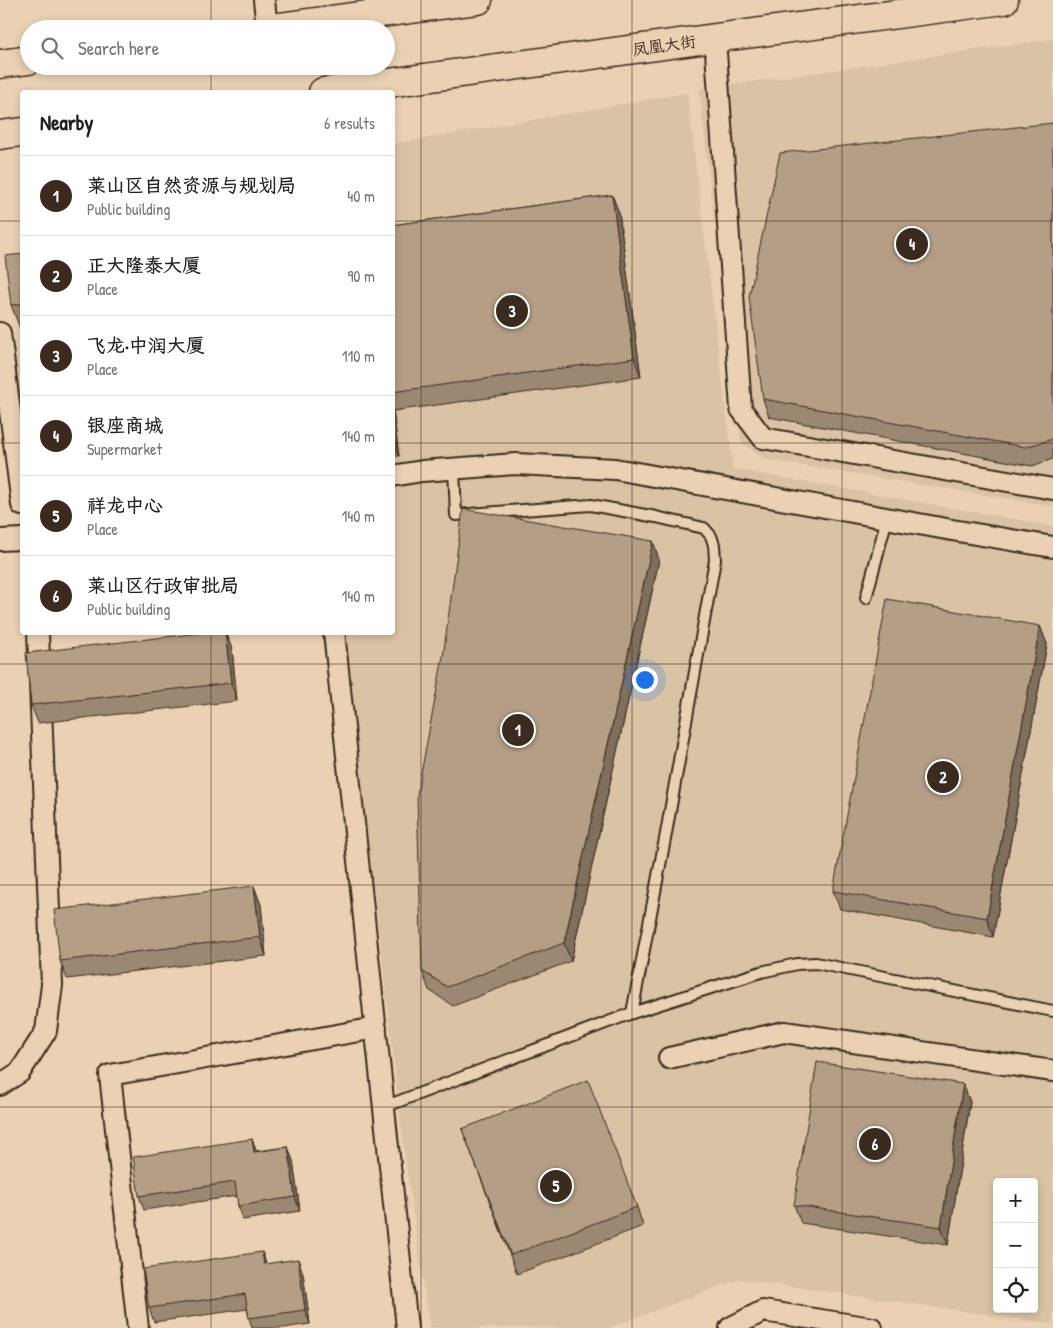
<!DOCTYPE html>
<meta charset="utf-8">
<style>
:root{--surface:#fff;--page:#f2f2f2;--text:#222;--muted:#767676;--line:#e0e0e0;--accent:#3b2a1e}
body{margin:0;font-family:"Patrick Hand","LXGW WenKai TC",sans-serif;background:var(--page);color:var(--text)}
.controls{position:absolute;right:15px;bottom:15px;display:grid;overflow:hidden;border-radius:5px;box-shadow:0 2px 8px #0003}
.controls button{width:45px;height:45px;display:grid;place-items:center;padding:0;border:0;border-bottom:1px solid var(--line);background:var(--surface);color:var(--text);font:25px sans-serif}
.you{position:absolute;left:644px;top:679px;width:18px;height:18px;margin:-12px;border:4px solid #fff;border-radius:50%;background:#1a73e8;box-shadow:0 0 0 8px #1a73e833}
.badge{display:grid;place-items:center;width:32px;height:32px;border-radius:50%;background:var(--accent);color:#fff;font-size:16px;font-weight:700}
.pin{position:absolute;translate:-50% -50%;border:2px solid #fff;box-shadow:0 1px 5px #0006}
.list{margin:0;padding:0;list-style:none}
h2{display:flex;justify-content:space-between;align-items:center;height:65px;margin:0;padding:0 20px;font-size:21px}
h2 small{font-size:16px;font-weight:400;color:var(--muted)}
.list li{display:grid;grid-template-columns:32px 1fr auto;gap:15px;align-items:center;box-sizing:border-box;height:80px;padding:0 20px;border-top:1px solid var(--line)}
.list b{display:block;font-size:19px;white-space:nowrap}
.list p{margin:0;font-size:16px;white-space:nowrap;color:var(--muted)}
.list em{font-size:16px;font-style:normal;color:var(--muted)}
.icon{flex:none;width:28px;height:28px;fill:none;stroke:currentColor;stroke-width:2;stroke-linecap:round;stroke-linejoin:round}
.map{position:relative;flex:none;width:1053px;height:1328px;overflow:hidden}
.search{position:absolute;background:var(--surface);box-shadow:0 2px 8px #0003;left:20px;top:20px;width:375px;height:55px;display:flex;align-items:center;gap:12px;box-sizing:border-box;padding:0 18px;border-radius:28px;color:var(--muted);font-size:19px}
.panel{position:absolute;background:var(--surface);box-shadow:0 2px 8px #0003;left:20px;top:90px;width:375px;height:545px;border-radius:5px}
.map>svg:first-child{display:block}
.built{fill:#dac2a5;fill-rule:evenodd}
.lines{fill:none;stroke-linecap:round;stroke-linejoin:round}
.service-casing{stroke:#3b2a1e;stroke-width:14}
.minor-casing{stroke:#3b2a1e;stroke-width:24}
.secondary-casing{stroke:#3b2a1e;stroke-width:31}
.service{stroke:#ebd1b3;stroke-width:10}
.minor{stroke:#ebd1b3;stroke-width:20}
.secondary{stroke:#ebd1b3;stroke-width:28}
.wall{fill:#9b8872;stroke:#3b2a1e}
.shaded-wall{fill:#7e6f5d;stroke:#3b2a1e}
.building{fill:#b49e85;stroke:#3b2a1e}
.grid{fill:none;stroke:#3b2a1e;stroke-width:1;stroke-opacity:0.55}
.labels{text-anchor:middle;stroke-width:4;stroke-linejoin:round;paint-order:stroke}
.street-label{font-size:16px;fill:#3b2a1e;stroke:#ebd1b3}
</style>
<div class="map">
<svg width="1053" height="1328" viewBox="0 0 1053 1328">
<rect width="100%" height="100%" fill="#ebd1b3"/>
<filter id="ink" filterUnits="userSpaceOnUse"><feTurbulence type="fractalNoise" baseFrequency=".02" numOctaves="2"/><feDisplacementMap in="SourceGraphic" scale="10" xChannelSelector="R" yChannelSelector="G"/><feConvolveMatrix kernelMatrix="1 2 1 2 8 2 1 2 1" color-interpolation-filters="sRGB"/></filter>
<g filter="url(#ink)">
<path class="built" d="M1053,39V506L767,460L741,443L699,89Z
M687,93L733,469L1053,526V1324L739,1279L609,1328H430L405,1158L344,633L392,632L393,144ZM997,1182H1034V1309H997Z"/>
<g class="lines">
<defs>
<path id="service" d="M454,469L456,515L591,505L656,517L704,528L711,536L714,545L715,560L665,839L632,1013
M866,598L887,518
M384,1107L632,1013L761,972L797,964L816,963L1053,1011"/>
<path id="minor" d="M264,0L267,28
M715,38L741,409L763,438L1053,489
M0,333L22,505
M392,476L422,471L516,464L615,469L952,530L1053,547
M0,540L22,539
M334,632L407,1328
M669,1058L784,1032L1053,1071
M0,1085L20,1072L46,1031L52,985L38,632
M138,1328L110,1075L376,1028
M730,1328L763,1311L872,1328"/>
<path id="secondary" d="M264,29L478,0
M0,64L29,60
M323,92L715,38L1004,0
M0,135L22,132"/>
</defs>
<use href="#service" class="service-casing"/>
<use href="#minor" class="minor-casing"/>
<use href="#secondary" class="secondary-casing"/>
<use href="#service" class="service"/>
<use href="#minor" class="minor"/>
<use href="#secondary" class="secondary"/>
</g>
<path class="wall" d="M1053,123V459L1032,466L769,417L763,399Z
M612,195L619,213L641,377L393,411L399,456H392V225Z
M22,254V331H21L11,305Z
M653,541L659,560L571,961L453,1006L429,990L422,971Z
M1040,626L1047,644L993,937L840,909L833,891Z
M209,632H225L232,649L237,701L38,723L31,705Z
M254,886L261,905L266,956L67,979L60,961Z
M963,1084L970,1102L948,1245L801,1223L794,1205Z
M462,1129L637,1207L643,1226L517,1274Z
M252,1139L256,1151L288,1147L293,1161L300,1211L243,1220L238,1206L237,1196L144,1210L139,1196Z
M262,1252L266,1264L303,1273L310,1324L283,1328H252L249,1318L247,1309L154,1322L149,1308Z"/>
<path class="shaded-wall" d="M612,195L619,213L641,377L634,358Z
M392,411H393L399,456L392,439Z
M653,541L659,560L571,961L564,943Z
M1040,626L1047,644L993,937L987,918Z
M225,632L232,649L237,701L231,683Z
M254,886L261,905L266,956L260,937Z
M963,1084L970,1102L948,1245L941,1227Z
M252,1139L257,1153L254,1152Z
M288,1147L293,1161L300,1211L295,1197Z
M262,1252L267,1266L264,1264Z
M298,1259L303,1273L310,1324L305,1310Z"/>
<path class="building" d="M1053,123V439L1025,447L763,399L749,297L780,153Z
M612,195L634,358L392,392V225Z
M22,254V304L11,305L5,256Z
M463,509L653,541L564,943L447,987L422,971L417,795L443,657Z
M887,599L1040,626L987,918L833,891Z
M209,632H225L231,683L31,705L26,653Z
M254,886L260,937L60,961L54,910Z
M817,1062L963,1084L941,1227L794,1205Z
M588,1080L637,1207L511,1255L462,1129Z
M252,1139L254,1152L288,1147L295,1197L238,1206L235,1182L139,1196L133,1157Z
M262,1252L264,1264L298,1259L305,1310L249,1318L245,1294L149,1308L143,1269Z"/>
</g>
<path class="grid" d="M211,0V29M421,0V1328M632,0V1328M842,0V1328M211,66V92M0,221H22M392,221H1053M0,443H22M392,443H1053M211,632V1328M0,664H1053M0,885H1053M0,1107H1053"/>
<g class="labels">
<g class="street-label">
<text transform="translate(664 45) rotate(-8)" y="6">凤凰大街</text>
</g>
</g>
</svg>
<div class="controls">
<button>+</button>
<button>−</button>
<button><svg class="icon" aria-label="locate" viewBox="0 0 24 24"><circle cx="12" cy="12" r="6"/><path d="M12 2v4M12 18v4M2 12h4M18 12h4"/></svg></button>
</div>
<div class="you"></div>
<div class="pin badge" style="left:518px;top:730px">1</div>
<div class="pin badge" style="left:943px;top:777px">2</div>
<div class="pin badge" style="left:512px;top:311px">3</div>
<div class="pin badge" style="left:912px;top:244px">4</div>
<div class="pin badge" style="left:556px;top:1186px">5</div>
<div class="pin badge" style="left:875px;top:1144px">6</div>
<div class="search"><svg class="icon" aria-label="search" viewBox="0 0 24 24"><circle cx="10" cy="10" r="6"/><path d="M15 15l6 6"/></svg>Search here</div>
<section class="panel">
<h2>Nearby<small>6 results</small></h2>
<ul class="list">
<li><span class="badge">1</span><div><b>莱山区自然资源与规划局</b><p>Public building</p></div><em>40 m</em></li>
<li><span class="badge">2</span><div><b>正大隆泰大厦</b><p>Place</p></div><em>90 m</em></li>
<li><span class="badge">3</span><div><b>飞龙·中润大厦</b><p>Place</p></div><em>110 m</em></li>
<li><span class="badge">4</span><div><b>银座商城</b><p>Supermarket</p></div><em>140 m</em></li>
<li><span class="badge">5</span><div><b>祥龙中心</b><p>Place</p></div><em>140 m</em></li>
<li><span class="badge">6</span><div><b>莱山区行政审批局</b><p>Public building</p></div><em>140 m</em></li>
</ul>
</section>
</div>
